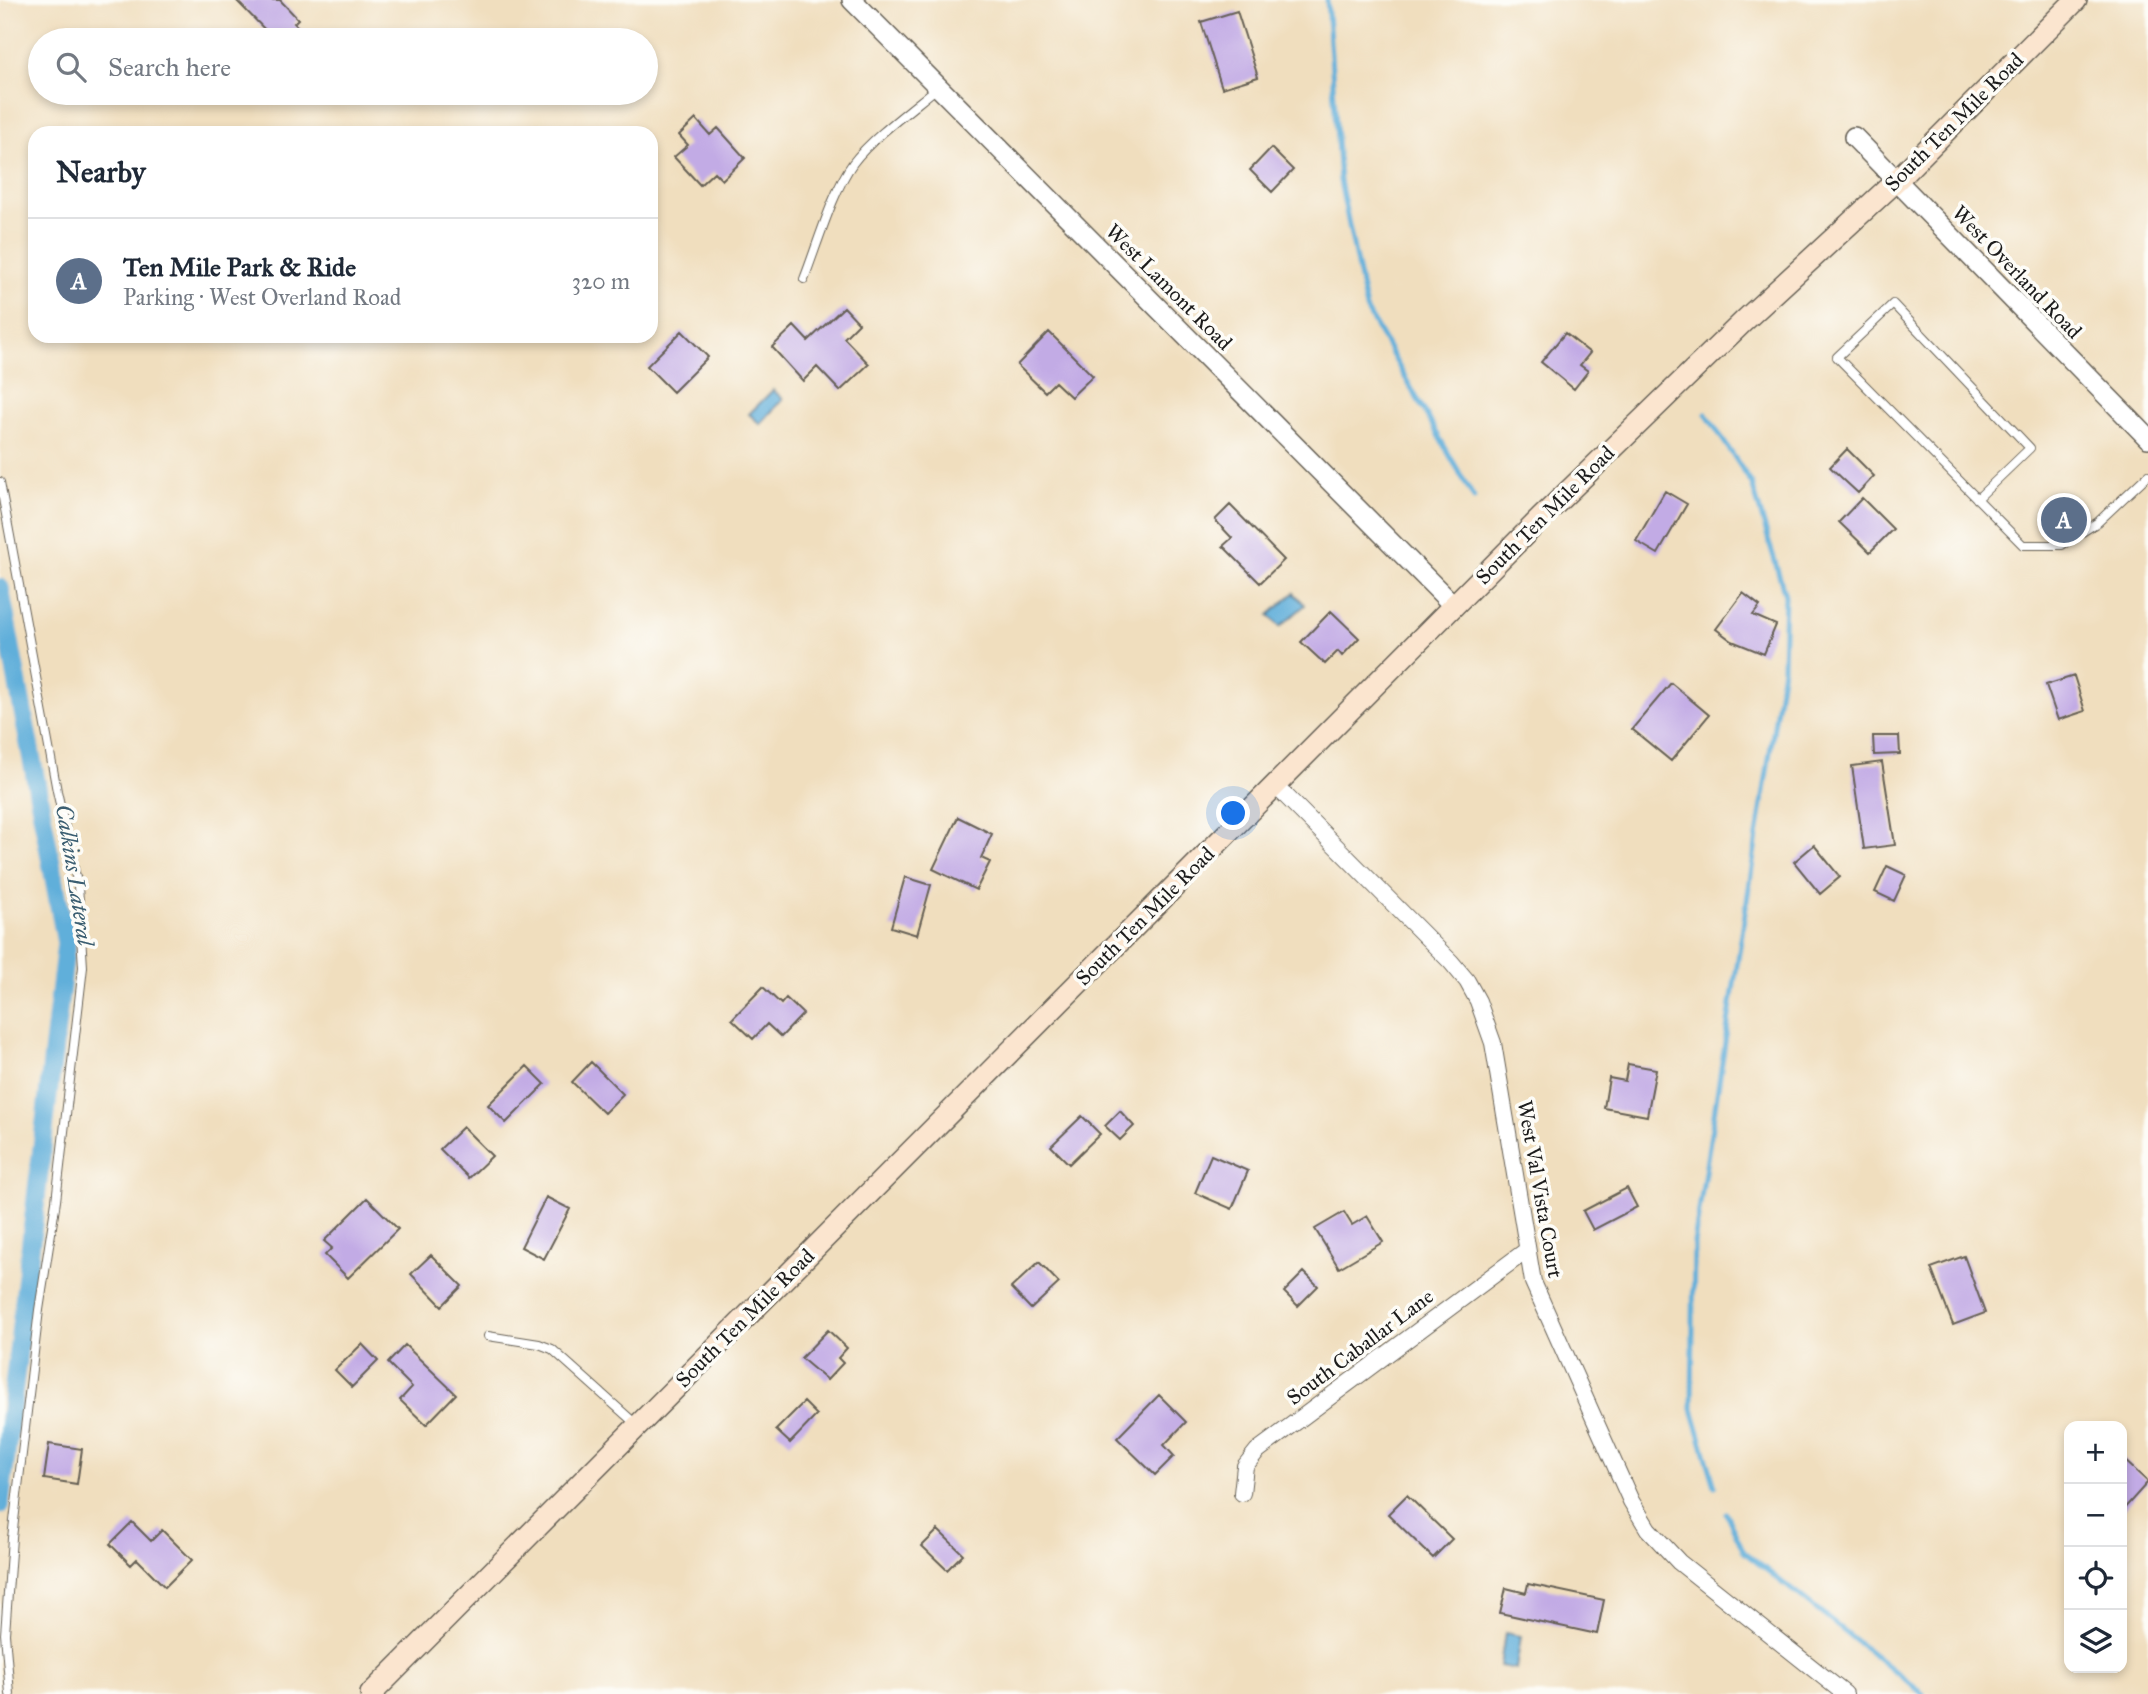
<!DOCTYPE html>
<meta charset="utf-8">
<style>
:root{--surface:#fff;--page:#f2f2f3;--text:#1f2937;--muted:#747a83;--line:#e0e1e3;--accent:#b5179e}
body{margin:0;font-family:"IM FELL Great Primer",serif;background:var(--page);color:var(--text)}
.controls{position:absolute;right:21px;bottom:21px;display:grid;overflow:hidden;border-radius:14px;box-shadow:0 4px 10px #0003}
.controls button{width:63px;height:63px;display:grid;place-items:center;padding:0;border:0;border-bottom:2px solid var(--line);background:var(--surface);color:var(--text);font:35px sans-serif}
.you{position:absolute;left:1234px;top:814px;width:24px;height:24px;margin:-18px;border:5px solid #fff;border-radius:50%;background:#1a73e8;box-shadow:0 0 0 10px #1a73e833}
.badge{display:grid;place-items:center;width:46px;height:46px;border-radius:50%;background:var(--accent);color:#fff;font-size:23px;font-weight:700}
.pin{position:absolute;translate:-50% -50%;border:4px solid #fff;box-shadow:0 2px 7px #0006}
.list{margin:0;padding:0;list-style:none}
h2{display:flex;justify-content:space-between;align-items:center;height:91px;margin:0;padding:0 28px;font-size:30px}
h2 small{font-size:23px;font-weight:400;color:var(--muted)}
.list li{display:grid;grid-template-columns:46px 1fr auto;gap:21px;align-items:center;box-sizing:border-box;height:126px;padding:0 28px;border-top:2px solid var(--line)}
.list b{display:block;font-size:26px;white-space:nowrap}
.list p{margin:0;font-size:23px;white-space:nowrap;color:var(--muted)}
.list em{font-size:23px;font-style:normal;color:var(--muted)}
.icon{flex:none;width:38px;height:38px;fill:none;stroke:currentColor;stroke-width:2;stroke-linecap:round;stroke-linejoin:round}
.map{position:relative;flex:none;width:2148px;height:1694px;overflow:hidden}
.search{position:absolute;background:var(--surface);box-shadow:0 4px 10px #0003;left:28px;top:28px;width:630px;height:77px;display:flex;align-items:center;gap:18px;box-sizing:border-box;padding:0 24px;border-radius:38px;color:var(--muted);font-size:26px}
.panel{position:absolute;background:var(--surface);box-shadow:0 4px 10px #0003;left:28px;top:126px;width:630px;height:217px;border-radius:21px}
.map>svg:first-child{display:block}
.water{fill:#61afda;stroke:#3e667b;stroke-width:2}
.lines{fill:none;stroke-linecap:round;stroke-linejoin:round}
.stream{stroke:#61afda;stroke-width:5}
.canal{stroke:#61afda;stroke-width:19}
.building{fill:#c2abe5}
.service-casing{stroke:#666055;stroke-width:10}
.minor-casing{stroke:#666055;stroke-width:18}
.tertiary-casing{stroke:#666055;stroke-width:22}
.secondary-casing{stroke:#666055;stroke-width:24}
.service{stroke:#fff;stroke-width:8}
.minor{stroke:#fff;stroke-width:16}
.tertiary{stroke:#fff;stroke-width:19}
.secondary{stroke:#fbe5cf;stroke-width:21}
.labels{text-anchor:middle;stroke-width:7;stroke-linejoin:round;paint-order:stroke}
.street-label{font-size:21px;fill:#1c1c1c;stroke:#fdfcf7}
.water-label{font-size:23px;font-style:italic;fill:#3b5e71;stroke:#fdfcf7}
</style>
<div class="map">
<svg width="2148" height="1694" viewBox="0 0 2148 1694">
<rect width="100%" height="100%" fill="#fdfcf7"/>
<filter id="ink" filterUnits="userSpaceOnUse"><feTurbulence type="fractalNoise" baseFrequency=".0143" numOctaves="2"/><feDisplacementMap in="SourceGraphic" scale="14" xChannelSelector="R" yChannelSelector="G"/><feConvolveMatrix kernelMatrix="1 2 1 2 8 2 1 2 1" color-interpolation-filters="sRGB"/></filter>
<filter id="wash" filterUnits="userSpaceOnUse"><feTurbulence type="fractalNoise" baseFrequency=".00686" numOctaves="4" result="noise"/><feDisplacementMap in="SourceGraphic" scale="28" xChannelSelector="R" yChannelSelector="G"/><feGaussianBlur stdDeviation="1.57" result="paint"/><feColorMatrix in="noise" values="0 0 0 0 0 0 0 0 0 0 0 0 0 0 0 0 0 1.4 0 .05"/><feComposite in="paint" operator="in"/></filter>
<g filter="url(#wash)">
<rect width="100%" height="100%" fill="#f0debe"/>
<path class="water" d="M773,390L783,399L760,424L749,414Z
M1294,593L1305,605L1280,627L1269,615Z
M1505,1633L1521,1636L1516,1669L1500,1666Z"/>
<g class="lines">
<path class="stream" d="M1327,0L1340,181L1366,309L1474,498
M1706,414L1752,484L1785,595L1783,668L1694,1243L1692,1409L1715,1486
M1726,1513L1744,1552L1923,1694"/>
<path class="canal" d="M0,588L66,943L0,1505"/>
</g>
<g id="blocks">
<path class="building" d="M236,0H280L298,19L294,23L311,40H275Z
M1237,11L1258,77L1222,88L1201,22Z
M696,119L710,135L718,128L745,158L722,180L714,172L700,185L674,157L688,145L679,135Z
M1271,148L1293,170L1272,192L1250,170Z
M844,307L859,323L844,338L869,364L840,391L817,367L803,381L772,347L794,326L808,341Z
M682,331L708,357L673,392L647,366Z
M1049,332L1093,376L1071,397L1055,382L1045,392L1017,365Z
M1565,333L1590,353L1580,365L1588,371L1574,389L1541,362Z
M1847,449L1874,476L1858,493L1830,467Z
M1665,491L1687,504L1658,554L1636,541Z
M1862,498L1893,529L1870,552L1839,522Z
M1230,505L1284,560L1260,583L1223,546L1232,538L1215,520Z
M1743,593L1760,606L1753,615L1776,625L1764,654L1732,641L1716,629Z
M1331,611L1359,638L1342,656L1338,651L1325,664L1301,642Z
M2074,676L2085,711L2058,720L2046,685Z
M1671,683L1709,715L1671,761L1632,729Z
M1873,736H1899L1900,754L1874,755Z
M1882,762L1895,845L1864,849L1852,766Z
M958,817L992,834L981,858L990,862L976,890L933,869Z
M1814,845L1840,877L1820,894L1794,862Z
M1887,866L1906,875L1894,901L1875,892Z
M905,877L931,885L917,935L891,927Z
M763,987L781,1004L786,998L803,1014L781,1037L767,1024L753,1039L732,1019Z
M591,1062L623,1094L604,1113L572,1082Z
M1628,1064L1656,1069L1647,1116L1604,1108L1609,1078L1625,1081Z
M527,1066L545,1084L506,1123L488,1105Z
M1120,1111L1134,1126L1120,1140L1105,1126Z
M1082,1116L1100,1134L1069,1164L1051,1146Z
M463,1127L492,1156L469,1178L440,1149Z
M1211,1155L1248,1171L1232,1209L1195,1193Z
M1627,1188L1637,1207L1593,1230L1583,1211Z
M546,1197L570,1209L544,1259L521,1247Z
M367,1198L398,1229L348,1278L325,1255L332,1248L324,1241Z
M1344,1212L1352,1225L1367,1216L1383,1242L1339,1268L1315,1229Z
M431,1255L462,1286L442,1306L411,1274Z
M1964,1256L1985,1313L1953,1325L1931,1268Z
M1039,1262L1059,1283L1031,1309L1011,1288Z
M1304,1272L1318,1286L1298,1306L1284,1292Z
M828,1330L847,1348L838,1358L843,1363L827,1380L801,1358Z
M362,1344L378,1361L352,1387L335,1370Z
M405,1345L456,1394L426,1425L400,1400L412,1387L388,1363Z
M1159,1395L1186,1422L1164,1445L1174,1456L1155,1475L1117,1438Z
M804,1402L817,1415L790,1443L776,1430Z
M49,1444L82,1449L77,1484L44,1479Z
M2122,1458L2148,1482L2122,1511Z
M1407,1495L1452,1539L1433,1558L1388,1514Z
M132,1522L151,1541L162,1530L192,1560L165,1587L137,1559L131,1565L110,1544Z
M938,1530L963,1554L947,1570L922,1546Z
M1528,1584L1604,1600L1597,1634L1500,1613L1506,1588L1526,1593Z"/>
</g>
</g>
<g filter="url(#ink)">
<use href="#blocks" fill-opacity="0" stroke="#666055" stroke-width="2"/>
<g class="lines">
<defs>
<path id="service" d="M804,279C817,246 833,190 853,163C872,138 913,108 938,87
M0,482L57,791L78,886L83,967L56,1201L39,1310L12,1538L5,1634L10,1694
M1977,499L2030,448L1893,304L1837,357L2023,545H2062L2098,522L2148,475
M488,1336L539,1344L552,1349L638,1426"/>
<path id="minor" d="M1275,785L1451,962L1467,981L1478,1001L1493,1043L1533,1282L1631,1501L1648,1529L1679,1562L1845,1694
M1242,1493L1245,1466L1257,1451L1527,1250"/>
<path id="tertiary" d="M852,0L1454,606
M1854,137L2148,438"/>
<path id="secondary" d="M371,1694L1541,518L1744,321L1896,181L2076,0"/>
</defs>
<use href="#service" class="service-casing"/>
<use href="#minor" class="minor-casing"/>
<use href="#tertiary" class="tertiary-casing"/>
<use href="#secondary" class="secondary-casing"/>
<use href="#service" class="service"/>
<use href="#minor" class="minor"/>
<use href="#tertiary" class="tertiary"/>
<use href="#secondary" class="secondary"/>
</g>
</g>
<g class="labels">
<g class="street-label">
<text transform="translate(1954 122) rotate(-45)" y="7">South Ten Mile Road</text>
<text transform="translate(2017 272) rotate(46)" y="7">West Overland Road</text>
<text transform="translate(1169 287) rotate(45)" y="7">West Lamont Road</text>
<text transform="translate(1545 515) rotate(-45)" y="7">South Ten Mile Road</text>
<text transform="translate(1145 916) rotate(-45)" y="7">South Ten Mile Road</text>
<text transform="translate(1540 1189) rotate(80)" y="7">West Val Vista Court</text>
<text transform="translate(745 1318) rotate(-45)" y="7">South Ten Mile Road</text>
<text transform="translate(1360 1347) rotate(-37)" y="7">South Caballar Lane</text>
</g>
<g class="water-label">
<text transform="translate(75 875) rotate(81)" y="8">Calkins Lateral</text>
</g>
</g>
</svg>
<div class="controls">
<button>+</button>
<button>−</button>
<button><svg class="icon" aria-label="locate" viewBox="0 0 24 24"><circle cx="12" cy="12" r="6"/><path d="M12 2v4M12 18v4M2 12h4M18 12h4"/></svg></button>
<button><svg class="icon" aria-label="layers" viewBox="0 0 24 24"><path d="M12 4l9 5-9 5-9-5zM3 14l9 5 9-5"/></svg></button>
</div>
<div class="you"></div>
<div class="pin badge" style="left:2064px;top:520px;background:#5c6f8a">A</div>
<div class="search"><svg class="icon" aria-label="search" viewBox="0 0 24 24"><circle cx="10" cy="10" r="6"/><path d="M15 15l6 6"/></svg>Search here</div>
<section class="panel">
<h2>Nearby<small></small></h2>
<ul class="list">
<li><span class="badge" style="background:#5c6f8a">A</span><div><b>Ten Mile Park &amp; Ride</b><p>Parking · West Overland Road</p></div><em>320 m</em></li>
</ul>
</section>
</div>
